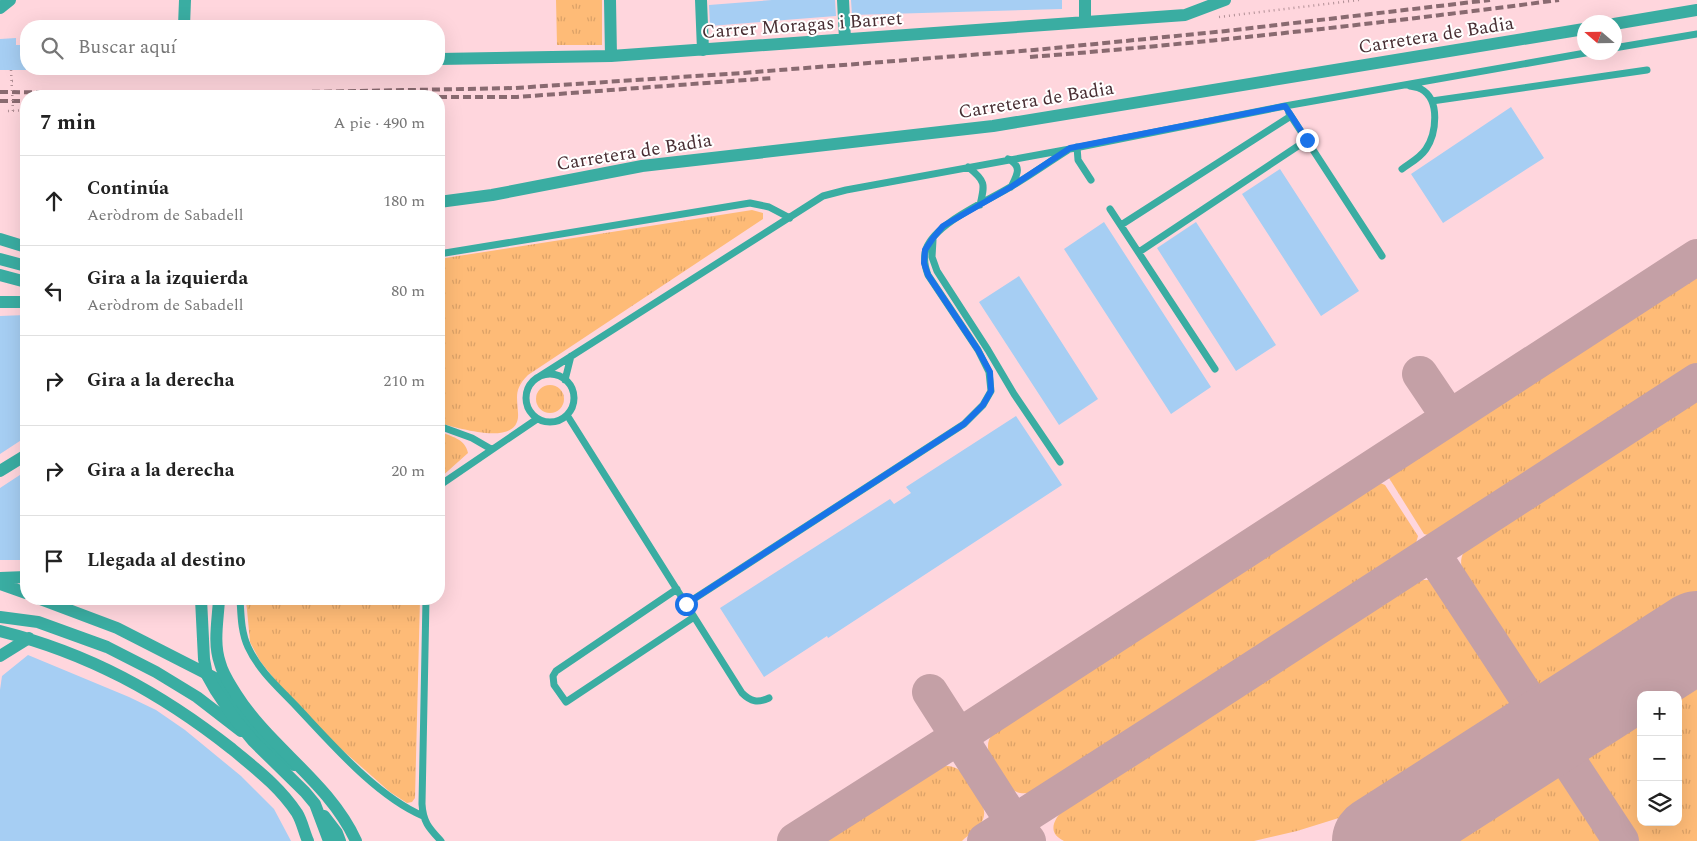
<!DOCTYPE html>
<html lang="es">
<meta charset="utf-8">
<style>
:root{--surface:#fff;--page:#f6f6f6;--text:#222;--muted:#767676;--line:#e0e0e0}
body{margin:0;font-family:Spectral,serif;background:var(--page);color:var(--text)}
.controls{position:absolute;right:15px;bottom:15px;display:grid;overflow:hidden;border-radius:10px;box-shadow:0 5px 20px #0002}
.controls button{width:45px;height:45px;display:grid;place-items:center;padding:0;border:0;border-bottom:1px solid var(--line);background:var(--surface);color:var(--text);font:25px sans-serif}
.compass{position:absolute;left:1577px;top:15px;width:45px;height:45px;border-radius:50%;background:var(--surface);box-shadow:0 5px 20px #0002;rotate:290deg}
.stop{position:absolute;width:15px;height:15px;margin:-11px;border:4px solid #1a73e8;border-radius:50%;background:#fff}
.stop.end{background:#1a73e8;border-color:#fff;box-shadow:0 1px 5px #0008}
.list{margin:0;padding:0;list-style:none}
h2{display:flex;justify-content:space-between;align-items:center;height:65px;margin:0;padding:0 20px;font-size:21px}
h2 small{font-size:16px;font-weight:400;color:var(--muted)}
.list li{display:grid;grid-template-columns:32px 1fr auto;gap:15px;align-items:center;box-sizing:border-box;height:90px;padding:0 20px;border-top:1px solid var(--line)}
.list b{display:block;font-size:19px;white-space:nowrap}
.list p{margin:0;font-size:16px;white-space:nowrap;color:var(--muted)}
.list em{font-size:16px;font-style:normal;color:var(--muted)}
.icon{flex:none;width:28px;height:28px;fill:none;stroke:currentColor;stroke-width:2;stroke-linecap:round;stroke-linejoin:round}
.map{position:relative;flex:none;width:1697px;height:841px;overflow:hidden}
.search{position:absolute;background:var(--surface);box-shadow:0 5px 20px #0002;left:20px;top:20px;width:425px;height:55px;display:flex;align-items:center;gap:12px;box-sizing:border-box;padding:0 18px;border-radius:20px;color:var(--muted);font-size:19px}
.panel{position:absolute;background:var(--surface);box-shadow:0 5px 20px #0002;left:20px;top:90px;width:425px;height:515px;border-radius:20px}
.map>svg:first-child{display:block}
.grass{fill:url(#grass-tufts)}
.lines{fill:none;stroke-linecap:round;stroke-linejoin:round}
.taxiway{stroke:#c4a0a6;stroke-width:36}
.runway{stroke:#c4a0a6;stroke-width:90}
.building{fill:#a6cef3}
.path{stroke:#b18f95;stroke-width:2.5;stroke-dasharray:1 4;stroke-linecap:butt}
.service{stroke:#3aada2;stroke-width:7}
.minor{stroke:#3aada2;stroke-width:12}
.tertiary{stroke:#3aada2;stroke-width:12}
.rail{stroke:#896a70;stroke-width:4;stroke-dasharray:8 4;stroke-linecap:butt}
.path-bridge{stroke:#b18f95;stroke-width:2.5;stroke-dasharray:1 4;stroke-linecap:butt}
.route{stroke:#1a73e8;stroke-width:6}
.labels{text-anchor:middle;stroke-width:4;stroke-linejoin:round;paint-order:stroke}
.street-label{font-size:19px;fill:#472d32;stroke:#fff}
</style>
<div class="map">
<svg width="1697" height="841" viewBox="0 0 1697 841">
<defs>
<pattern id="grass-tufts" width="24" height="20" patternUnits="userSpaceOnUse" patternTransform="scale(1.25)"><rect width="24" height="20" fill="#febb77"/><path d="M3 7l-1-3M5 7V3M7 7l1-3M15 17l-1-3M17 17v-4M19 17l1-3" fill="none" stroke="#dba167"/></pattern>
</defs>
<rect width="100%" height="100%" fill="#ffd6dd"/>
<path class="grass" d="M556,0H602V45H557Z
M752,210L763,213V219L528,375C514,389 517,396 518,413C521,449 456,427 439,423V259Z
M1697,270V367L1438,534L1428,535L1424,534L1389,478L1388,473L1395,466Z
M536 399a14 14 0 1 1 28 0a14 14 0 1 1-28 0Z
M1697,394V598L1555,690C1546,695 1539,694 1533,686L1484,612L1462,569C1457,550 1475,540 1487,529Z
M439,431C451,437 465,438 468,453L439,479Z
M1378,482L1385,485L1418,536L1414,550L1054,783C1044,787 1031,795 1020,793C1004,790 983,756 989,740C995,724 1015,713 1028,702L1367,484Z
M1420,580H1429L1437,585L1488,655L1519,706L1517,714L1513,719L1402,790L1342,817L1297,831L1254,841H1064C1036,828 1071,802 1084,791L1387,594Z
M246,599H420L415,798L412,802L407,803L390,792L332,741L280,686L260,661L250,642Z
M1697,674V841H1632L1587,771C1582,762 1580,756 1584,747L1641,710V822H1678V695H1664Z
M942,766C962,764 974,783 980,800C982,804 985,810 984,815C983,826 969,834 962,841H815L911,779Z
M1553,770L1561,772L1567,779L1607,841H1440L1548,771Z"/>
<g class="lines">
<path class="taxiway" d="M1420,374L1449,417
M1432,553L1621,841
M930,692L1014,823L1028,841
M795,841L958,737L1697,257
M985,841L1174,720L1697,381"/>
<path class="runway" d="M1377,841L1697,636"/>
</g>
<path class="building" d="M772,0H835L836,16L710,26L709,5Z
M851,0H1062V9L852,15Z
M16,38V45H26V70H0V39Z
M1511,107L1544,158L1443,223L1411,174Z
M1280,169L1359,291L1321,316L1242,194Z
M1104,222L1211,387L1171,414L1064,249Z
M1196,222L1276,345L1236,371L1157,248Z
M1019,276L1098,399L1059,425L979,302Z
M26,315V437L0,454V316Z
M1016,416L1062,485L828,638L827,636L764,677L720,608L890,499L894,504L911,493L906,487Z
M26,471V560H0V488Z
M28,655L129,697L156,710L185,730L241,776L274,809L291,841H0V690L2,676Z"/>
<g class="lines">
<path class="path" d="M1219,17L1359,0
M12,81H17
M8,111L26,110"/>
<path class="service" d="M1614,48L1697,34
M1432,101L1647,70
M1289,113L1382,256
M1077,147L1078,160L1091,180
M1008,159C1023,166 1017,175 1011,187
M968,167C986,181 985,184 980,205
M1402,169C1410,163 1420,158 1426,149C1436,134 1441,100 1421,89C1418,87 1414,87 1410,86
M1110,209L1215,369
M1121,225L1291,116
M933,240L932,257L937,271L988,350L1014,394L1060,462
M1139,252L1307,140
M439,254L750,203L769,207L790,218
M526 398a24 24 0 1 1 48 0a24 24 0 1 1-48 0Z
M537,378L823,196L846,190L1070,149L1285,106L1591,52
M565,380L571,356
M567,415L742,693C751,702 758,703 769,698
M439,426L472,438L491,449
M439,489L443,483L537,419
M677,589L556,671L553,676L554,685L566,702L694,617
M240,599C241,615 241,632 248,647C259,671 279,688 296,706C331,743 376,796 423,816
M426,599L422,804C423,822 429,828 441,841
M686,604L964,424L983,405L991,391L989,372L978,350L928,275C925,267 923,258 926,249C936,222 988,201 1012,186C1031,175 1049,162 1068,150"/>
<path class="minor" d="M610,0L611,56
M701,0L703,50
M843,0L845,39
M1085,0V22
M0,8L10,0
M184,26L185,0
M439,59L611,56L1185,15L1225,0
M0,302H26
M0,471L26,455
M0,578L26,577
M0,584L26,593
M40,599L117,628L215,678L243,717L276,753L294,765
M0,617L38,622L107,647L156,672L197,697L241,731
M0,631C88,653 161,693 232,749C256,769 279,786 297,813C302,821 304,832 308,841
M0,656L29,638"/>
<path class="tertiary" d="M1614,24L1697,10
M439,202L492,195L642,166L993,126L1584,29
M0,239L26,247
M0,259L26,266
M0,275L26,282
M201,599L204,659L207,675L216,691L234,718L253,741L305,792L315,804L329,841
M219,599C218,620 213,643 220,663C223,675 230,684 236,694C270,748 329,782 356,841
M324,816L337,833L340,841"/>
<path class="rail" d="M1030,57C1207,43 1383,23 1559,0
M0,92L200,94L515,88L742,73L1034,50L1226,31L1490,0
M439,97H517L773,78
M0,101H26"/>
<path class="path-bridge" d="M11,70L13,111"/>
</g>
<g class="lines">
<path class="route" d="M686,604L964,424L983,405L991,391L990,372L978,350L928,275L924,263L925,250L933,238L943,226L1011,187L1070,148L1285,106L1307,140"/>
</g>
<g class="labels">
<g class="street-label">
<text transform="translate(802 24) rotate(-4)" y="7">Carrer Moragas i Barret</text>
<text transform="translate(1436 34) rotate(-9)" y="7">Carretera de Badia</text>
<text transform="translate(1036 99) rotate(-9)" y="7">Carretera de Badia</text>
<text transform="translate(634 151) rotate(-9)" y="7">Carretera de Badia</text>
</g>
</g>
</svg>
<div class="controls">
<button>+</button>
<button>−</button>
<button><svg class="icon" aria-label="layers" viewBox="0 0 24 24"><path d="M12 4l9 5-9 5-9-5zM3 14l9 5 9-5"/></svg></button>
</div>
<svg class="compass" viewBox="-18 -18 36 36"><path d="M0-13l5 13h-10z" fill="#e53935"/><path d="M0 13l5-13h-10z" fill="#767676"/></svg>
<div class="stop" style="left:686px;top:604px"></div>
<div class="stop end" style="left:1307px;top:140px"></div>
<div class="search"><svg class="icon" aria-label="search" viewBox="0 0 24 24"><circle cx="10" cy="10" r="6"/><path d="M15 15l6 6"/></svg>Buscar aquí</div>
<section class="panel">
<h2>7 min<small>A pie · 490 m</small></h2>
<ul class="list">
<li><svg class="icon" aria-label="ahead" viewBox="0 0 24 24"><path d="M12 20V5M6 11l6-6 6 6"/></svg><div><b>Continúa</b><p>Aeròdrom de Sabadell</p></div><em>180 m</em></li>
<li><svg class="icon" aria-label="left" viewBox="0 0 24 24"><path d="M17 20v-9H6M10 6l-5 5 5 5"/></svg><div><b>Gira a la izquierda</b><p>Aeròdrom de Sabadell</p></div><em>80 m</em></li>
<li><svg class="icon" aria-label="right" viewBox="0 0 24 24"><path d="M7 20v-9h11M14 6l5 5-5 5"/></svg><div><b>Gira a la derecha</b></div><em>210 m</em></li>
<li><svg class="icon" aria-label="right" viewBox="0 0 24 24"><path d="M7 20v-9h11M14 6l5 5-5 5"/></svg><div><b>Gira a la derecha</b></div><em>20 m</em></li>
<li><svg class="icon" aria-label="arrive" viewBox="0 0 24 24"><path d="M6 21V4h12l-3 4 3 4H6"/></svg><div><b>Llegada al destino</b></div></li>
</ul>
</section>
</div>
